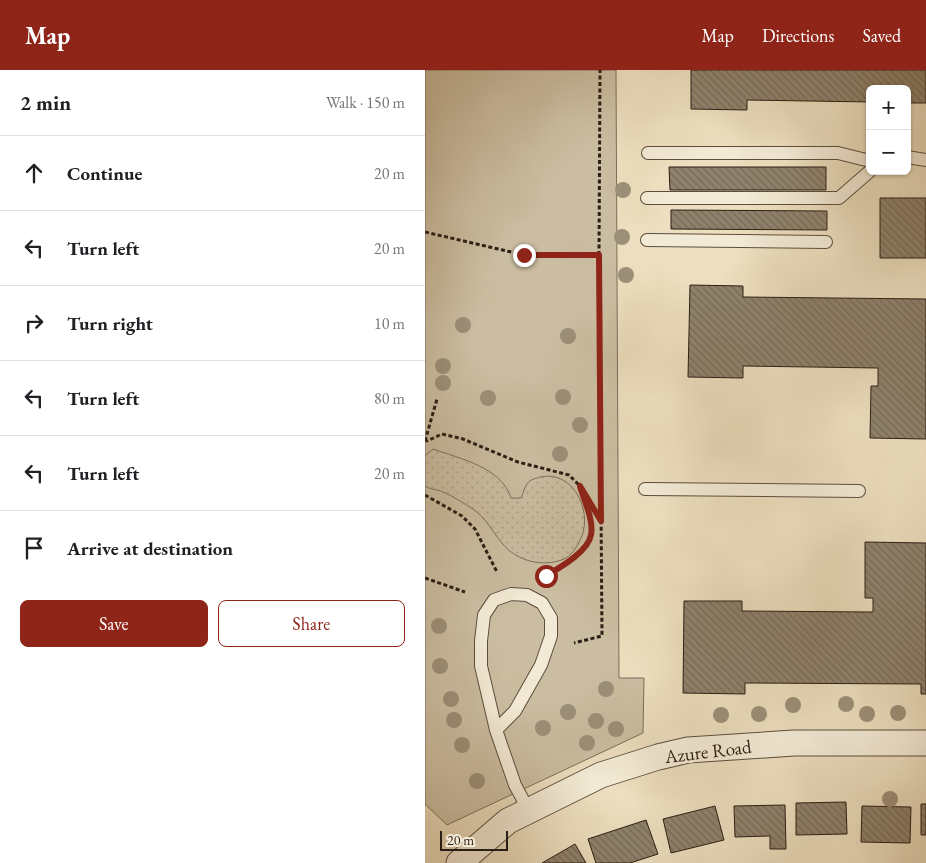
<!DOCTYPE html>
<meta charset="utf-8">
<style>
:root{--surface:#fff;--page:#f2f2f2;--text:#202124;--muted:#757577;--line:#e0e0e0;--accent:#8f2418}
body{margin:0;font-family:"EB Garamond",serif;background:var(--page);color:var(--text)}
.controls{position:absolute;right:15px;top:15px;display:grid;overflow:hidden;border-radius:8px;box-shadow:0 1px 4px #0004}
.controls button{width:45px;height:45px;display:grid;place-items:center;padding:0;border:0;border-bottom:1px solid var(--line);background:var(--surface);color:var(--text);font:25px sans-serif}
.scale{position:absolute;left:15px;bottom:12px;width:68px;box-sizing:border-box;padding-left:5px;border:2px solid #2b1e14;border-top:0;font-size:14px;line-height:18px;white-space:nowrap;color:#2b1e14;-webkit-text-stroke:4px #f3ead5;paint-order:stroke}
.stop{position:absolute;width:15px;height:15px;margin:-11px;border:4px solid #8f2418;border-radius:50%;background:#fff}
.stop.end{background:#8f2418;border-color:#fff;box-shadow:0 1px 5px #0008}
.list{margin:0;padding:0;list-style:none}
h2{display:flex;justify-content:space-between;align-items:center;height:65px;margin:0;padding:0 20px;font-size:21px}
h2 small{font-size:16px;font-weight:400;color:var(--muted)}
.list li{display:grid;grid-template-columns:32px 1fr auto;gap:15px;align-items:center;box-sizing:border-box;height:75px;padding:0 20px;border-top:1px solid var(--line)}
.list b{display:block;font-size:19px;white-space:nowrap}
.list em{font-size:16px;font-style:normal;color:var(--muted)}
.actions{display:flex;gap:10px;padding:15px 20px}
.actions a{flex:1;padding:11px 0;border:1px solid var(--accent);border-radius:8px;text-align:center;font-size:18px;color:var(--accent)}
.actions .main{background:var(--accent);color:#fff}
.icon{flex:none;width:28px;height:28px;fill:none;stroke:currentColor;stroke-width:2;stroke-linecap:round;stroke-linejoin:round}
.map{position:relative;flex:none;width:501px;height:793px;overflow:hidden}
header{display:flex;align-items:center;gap:30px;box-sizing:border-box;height:70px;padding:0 25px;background:var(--accent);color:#fff}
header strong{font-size:24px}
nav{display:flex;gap:28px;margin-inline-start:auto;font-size:18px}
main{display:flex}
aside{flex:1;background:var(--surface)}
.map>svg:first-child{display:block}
.park{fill:#cbbda1;stroke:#7b6e5a}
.garden{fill:url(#garden-dots);stroke:#7b6e5a}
.building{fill:url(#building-back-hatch);stroke:#2b1e14}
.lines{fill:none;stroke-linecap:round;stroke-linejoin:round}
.service-casing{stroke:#5b4e3e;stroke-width:14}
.minor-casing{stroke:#5b4e3e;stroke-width:27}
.path{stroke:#2b1e14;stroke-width:3;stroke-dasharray:4 2.5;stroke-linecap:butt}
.service{stroke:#f3ead5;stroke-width:12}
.minor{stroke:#f3ead5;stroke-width:25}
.tree{fill:#9c8f78}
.route{stroke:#8f2418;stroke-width:6}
.labels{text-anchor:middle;stroke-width:5;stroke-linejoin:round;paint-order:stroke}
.street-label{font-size:19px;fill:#2b1e14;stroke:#f3ead5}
</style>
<header>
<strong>Map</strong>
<nav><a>Map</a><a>Directions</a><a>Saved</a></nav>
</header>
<main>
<aside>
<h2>2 min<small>Walk · 150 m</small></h2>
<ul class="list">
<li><svg class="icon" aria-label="ahead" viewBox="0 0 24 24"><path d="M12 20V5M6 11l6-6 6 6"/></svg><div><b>Continue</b></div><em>20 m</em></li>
<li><svg class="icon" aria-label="left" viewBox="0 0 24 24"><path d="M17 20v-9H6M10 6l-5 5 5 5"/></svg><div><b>Turn left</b></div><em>20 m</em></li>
<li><svg class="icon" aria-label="right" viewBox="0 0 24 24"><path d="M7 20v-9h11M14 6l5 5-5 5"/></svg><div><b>Turn right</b></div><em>10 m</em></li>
<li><svg class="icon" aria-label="left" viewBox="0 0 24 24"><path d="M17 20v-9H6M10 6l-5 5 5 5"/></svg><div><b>Turn left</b></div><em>80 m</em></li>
<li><svg class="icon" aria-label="left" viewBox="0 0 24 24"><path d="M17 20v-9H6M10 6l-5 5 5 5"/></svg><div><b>Turn left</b></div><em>20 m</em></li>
<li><svg class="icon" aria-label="arrive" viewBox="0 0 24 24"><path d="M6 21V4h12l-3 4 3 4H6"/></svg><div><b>Arrive at destination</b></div></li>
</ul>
<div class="actions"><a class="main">Save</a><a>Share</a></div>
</aside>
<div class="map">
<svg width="501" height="793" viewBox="0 0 501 793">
<defs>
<pattern id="garden-dots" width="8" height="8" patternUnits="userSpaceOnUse" patternTransform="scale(1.25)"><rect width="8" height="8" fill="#cbbda1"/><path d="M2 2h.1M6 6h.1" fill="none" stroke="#aea28a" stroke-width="1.8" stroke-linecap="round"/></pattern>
<pattern id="building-back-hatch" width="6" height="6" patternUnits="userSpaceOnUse" patternTransform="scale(1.25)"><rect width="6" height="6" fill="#8f826c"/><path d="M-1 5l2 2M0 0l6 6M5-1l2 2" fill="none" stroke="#756a58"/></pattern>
</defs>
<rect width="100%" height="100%" fill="#ecdebe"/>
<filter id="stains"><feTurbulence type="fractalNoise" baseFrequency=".004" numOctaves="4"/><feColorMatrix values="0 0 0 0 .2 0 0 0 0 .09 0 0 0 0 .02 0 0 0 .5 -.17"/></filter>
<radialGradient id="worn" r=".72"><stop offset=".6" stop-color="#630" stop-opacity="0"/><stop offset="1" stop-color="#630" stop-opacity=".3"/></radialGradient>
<path class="park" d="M0,0H191L194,608H219L218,663L22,755L0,734Z"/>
<path class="garden" d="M8,379C36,389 76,397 86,428H96C98,424 99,418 102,414C105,409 110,409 115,407C150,399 170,446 154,472C151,478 146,486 139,489C118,498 91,491 77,473C67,461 61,448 48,439C38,433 28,426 18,422C12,419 6,420 0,416V386Z"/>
<path class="building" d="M266,0H501V33H482V19H445V32L322,30V40L266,39Z
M244,97H401V120H245Z
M455,128H501V188H455Z
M246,140L402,141V160L246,159Z
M265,215L318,216V227L501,229V369L445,368L446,316H453V298L318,296V308L263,307Z
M440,472L501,473V624H496V614L320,613V624L258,623L259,531H317V541L448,542V528H440Z
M421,732L422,764L371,765V733Z
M496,734H501V765H496Z
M360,735L361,779H345V766L310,767L309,736Z
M290,736L299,770L246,783L238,749Z
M437,736L486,737L485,773L436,772Z
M221,750L233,784L205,793H171L163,769Z
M150,774L161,793H117Z"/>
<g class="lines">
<defs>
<path id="service" d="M223,83H413L445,91
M482,87L501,90
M222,128H414L445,101
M222,170L401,172
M220,419L434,421
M71,660L90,641L116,595L126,566V548L117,533L102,525L86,524L69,530L59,545L56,571V596L71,660L90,715L104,741"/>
<path id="minor" d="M34,793L83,751L176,705L233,687L263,680L369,673H501"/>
</defs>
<use href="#service" class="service-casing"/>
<use href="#minor" class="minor-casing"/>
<path class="path" d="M0,162L99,185H174L177,566L149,573
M174,185L175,0
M0,369L2,371L17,364L38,369L93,392L144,405L155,416L175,449
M0,371L12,329
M0,425L37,446L50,459L72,502
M121,506C134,498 165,481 166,464C167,450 161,436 157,422
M0,508L40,522"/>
<use href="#service" class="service"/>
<use href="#minor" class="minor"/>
</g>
<g class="tree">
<circle cx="198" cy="120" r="8"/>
<circle cx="197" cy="167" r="8"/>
<circle cx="201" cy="205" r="8"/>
<circle cx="38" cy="255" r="8"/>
<circle cx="143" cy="266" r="8"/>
<circle cx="18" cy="296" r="8"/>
<circle cx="18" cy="313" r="8"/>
<circle cx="138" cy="327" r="8"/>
<circle cx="63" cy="328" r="8"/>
<circle cx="155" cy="355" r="8"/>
<circle cx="135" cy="384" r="8"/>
<circle cx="14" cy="556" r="8"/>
<circle cx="15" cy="596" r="8"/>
<circle cx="181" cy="619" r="8"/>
<circle cx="26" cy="629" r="8"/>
<circle cx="421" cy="634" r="8"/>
<circle cx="368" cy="635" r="8"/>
<circle cx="143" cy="642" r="8"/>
<circle cx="473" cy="643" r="8"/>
<circle cx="334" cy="644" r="8"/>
<circle cx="442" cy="644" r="8"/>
<circle cx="296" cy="645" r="8"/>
<circle cx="29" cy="650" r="8"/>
<circle cx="171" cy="651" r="8"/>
<circle cx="118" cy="658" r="8"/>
<circle cx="191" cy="659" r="8"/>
<circle cx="162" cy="673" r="8"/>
<circle cx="37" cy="675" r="8"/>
<circle cx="52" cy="711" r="8"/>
<circle cx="465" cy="729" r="8"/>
</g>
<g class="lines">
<path class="route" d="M99,185H174L176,451L155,416C159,431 169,450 166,465C163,482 134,498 121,506"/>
</g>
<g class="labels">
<g class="street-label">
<text transform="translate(283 681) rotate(-7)" y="7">Azure Road</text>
</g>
</g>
<rect width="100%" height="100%" filter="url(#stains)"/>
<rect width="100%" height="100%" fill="url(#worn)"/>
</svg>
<div class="controls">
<button>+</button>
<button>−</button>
</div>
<div class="scale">20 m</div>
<div class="stop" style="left:121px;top:506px"></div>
<div class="stop end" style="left:99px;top:185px"></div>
</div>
</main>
